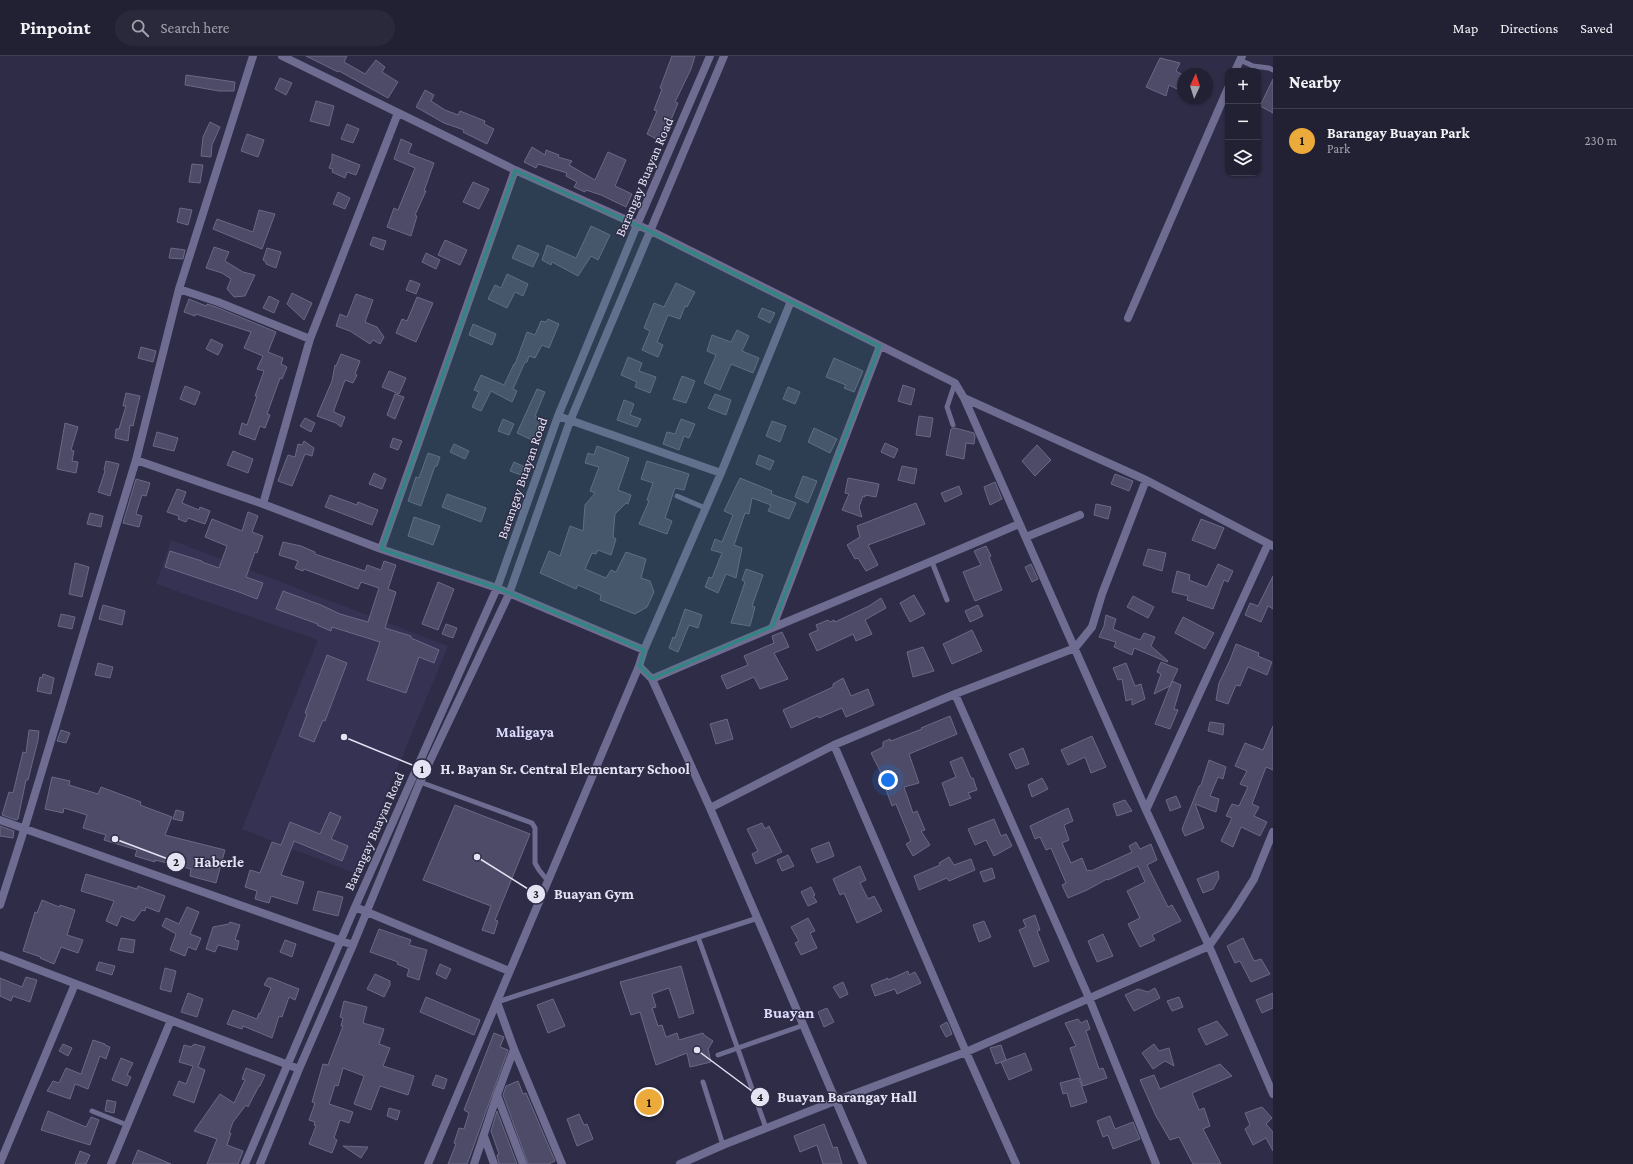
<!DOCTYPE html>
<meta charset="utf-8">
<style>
:root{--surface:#222134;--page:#2a293c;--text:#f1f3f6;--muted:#a2a3ac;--line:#3f3e4f;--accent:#ebaa39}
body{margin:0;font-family:"Crimson Pro",serif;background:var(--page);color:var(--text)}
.controls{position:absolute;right:12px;top:12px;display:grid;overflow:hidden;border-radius:8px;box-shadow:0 1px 3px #0004}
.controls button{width:36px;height:36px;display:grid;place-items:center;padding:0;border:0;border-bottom:1px solid var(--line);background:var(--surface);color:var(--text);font:20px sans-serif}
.compass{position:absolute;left:1177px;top:12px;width:36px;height:36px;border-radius:50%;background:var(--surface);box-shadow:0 1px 3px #0004;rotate:4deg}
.you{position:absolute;left:888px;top:724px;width:14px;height:14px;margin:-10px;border:3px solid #fff;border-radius:50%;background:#1a73e8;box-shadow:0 0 0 6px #1a73e833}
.badge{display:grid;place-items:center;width:26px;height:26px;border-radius:50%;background:var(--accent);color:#111;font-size:13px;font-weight:700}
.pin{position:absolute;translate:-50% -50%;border:2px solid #fff;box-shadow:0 1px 4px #0006}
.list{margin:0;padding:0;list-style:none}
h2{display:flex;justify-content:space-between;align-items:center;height:52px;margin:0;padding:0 16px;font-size:17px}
h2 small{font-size:13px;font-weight:400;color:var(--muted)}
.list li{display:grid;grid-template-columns:26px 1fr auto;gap:12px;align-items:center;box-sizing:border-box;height:64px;padding:0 16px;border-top:1px solid var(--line)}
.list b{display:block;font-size:15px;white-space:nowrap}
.list p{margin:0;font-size:13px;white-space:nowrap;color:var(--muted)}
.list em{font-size:13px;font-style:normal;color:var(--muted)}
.icon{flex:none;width:22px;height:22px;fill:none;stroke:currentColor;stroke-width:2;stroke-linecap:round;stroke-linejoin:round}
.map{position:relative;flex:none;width:1273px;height:1108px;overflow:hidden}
header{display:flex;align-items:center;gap:24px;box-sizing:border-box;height:56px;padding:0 20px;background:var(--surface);border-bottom:1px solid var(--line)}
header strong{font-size:19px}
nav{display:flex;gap:22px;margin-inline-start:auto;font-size:14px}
.search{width:280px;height:36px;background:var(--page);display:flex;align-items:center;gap:10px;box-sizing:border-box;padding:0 14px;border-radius:22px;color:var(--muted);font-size:15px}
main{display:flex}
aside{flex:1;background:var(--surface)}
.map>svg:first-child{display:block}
.built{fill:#353253}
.building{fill:#4d4b67;stroke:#6a6986}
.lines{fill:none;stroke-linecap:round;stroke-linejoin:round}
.lane{stroke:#6e6c90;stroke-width:5}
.street{stroke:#6e6c90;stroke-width:8}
.marked{fill:#2f8682;fill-opacity:0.2;stroke:#2f8682;stroke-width:3;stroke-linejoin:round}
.labels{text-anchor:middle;stroke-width:3;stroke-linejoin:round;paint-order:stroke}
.street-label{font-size:14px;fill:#e3e3f4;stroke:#2e2c46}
.neighbourhood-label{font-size:15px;font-weight:bold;fill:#dcdbfd;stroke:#2e2c46}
.quarter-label{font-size:16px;font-weight:bold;fill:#dcdbfd;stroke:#2e2c46}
.leader{fill:none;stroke:#e3e3f4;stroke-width:1.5}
.callout-dot{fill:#e3e3f4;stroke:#2e2c46;stroke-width:1.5}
.mark-label{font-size:12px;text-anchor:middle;font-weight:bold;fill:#111}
.callout-label{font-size:15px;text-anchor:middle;font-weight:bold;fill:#e3e3f4;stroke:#2e2c46;stroke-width:3;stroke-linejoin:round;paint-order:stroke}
</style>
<header>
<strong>Pinpoint</strong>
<div class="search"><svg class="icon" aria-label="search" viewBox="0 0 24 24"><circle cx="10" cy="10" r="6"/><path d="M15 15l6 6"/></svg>Search here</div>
<nav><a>Map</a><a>Directions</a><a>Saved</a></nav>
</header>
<main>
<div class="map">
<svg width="1273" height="1108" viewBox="0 0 1273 1108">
<rect width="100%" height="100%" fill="#2e2c46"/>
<path class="built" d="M171,484L448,590L354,817L242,773L318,584L156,528Z"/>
<path class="building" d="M306,0H347L344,6L365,18L376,4L385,11L382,16L398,26L388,42L339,15L338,16Z
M672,0H695L691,13L675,46L678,47L662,86L647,78L657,55L654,54L662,33L660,32Z
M1160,2L1180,7L1176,15L1183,19V23L1177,33L1169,29L1166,40L1146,31Z
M186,19L235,26L234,35H219L185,29Z
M280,22L292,27L286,39L275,33Z
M1273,23V57L1260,50Z
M425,34L434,39L431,45L445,54L458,59L460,55L485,65L484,68L494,73L487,88L463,76L464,74L444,67L416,51Z
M316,45L334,50L329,70L310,65Z
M210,66L220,71L212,89L211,101L201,100L203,81Z
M347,68L359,73L353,87L341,83Z
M247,78L264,84L258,101L241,95Z
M401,83L412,88L408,97L434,107L424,135H426L415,159L417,160L411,180L387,171L394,152L398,154L415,112L394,103Z
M532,91L545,99L546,94L559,99L558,101L572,105L569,109L595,124L608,96L626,104L615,130L632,138L626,151L601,139L586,134L585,136L574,131L577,126L566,120L567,117L538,108L536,112L524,106Z
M332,98L360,109L356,119L347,116L345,122L332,116L333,113L329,112L332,104Z
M192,108L203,109L200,127L189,126Z
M473,126L489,133L479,153L463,146Z
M338,136L350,142L345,153L333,148Z
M180,152L192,154L188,169L177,166Z
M259,154L275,158L262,193L213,173L217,163L253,176Z
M591,170L610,179L598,204L591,200L578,220L552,206L551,209L542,204L547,189L576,202Z
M373,181L386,185L383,194L370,189Z
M445,184L467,194L460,209L438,199Z
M518,189L539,198L533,211L512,202Z
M214,191L229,196L225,205L243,216L255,219L245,240L234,241L227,233L231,223L222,217L206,212Z
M171,192L185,194L183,203L169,202Z
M267,192L281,196L276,212L266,208V206L263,204Z
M426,197L440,204L436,213L422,206Z
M507,218L528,228L523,240L515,236L507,252L488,243L495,229L501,232Z
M410,224L420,228L416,238L406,234Z
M676,227L695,236L687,251L685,250L680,263L668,259L657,286L663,289L658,301L642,294L650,275L644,272L654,247L664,251Z
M292,237L312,247L304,264L287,248Z
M356,238L373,244L365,266L377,271L384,281L380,288L373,284L370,288L350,275L336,270L340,258L347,261Z
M269,240L279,245L274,257L263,252Z
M417,241L433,247L416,286L396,277L402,263L407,265Z
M189,243L206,250L207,248L216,251L276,276L268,296L283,302L281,308L287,311L282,323L280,322L267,358L270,359L265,372L260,370L255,384L239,378L242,367L247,369L257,340H255L264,315L257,313L263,300L244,292L251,276L196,258L195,260L184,256Z
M762,252L775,257L770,267L758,261Z
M548,263L559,268L549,292L542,289L535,302L529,300L527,306H525L513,333L517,335L512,346L491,335L481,355L472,351L479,336L474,334L481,319L504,329L514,308H515L527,276L535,279L541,265L546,266Z
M473,268L496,278L492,289L469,279Z
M737,274L749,280L742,295L759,302L753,317L731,308L720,334L704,327L716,299L707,295L712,279L731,286Z
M211,283L223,289L218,299L206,293Z
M141,291L156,295L153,306L138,302Z
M341,298L360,305L355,318L357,319L353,327L345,324L334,354V356L345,361L341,371L336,367L317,360L332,325L335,309L336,310Z
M628,301L642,307L639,315L656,321L650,337L635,331L637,326L621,319Z
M834,302L863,315L854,336L844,332L846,329L826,321Z
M389,315L406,322L399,338L382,331Z
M682,320L695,325L686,347L673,343Z
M903,329L915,333L911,349L898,345Z
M185,330L200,336L195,349L180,343Z
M788,331L800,336L795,348L783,343Z
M537,333L545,336L535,360L544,364L534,385L517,377Z
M126,337L140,340L133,370L130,369L128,385L115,382L116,373H119L126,350H123Z
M395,338L404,341L395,363L387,359Z
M715,338L731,344L726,359L708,352Z
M624,344L634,348L630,359L641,363L637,371L617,364Z
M919,360L933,362L930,381L916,379Z
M305,362L315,367L311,376L300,370Z
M503,363L514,368L509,379L498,375Z
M681,363L695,368L689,382L684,380L679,394L663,388L667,376L675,378Z
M772,365L786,370L780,386L766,380Z
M65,367L78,371L71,394L74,395L72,405L78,406L76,417L57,413Z
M814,372L837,383L830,397L808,386Z
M955,372L974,377L975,380L974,388L966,387L964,403L946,399L951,373Z
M157,376L178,382L174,395L153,390Z
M393,382L402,385L398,394L390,391Z
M304,385L314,392L312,400L305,398L292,430L278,425L288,399L295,401L298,388L302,389Z
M885,387L898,393L894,402L881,396Z
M454,388L469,395L465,403L450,396Z
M1037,389L1051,404L1035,420L1022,405Z
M597,390L629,402L618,434L631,439L628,448L626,447L615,458L613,481L616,483L611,499L598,494L596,498L592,497L585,513L606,522L611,514L616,516L626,496L646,503L641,522L650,525L654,536L647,551L635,558L600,544L601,539L578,529L576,533L540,517L549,495L560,500L570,470L583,475L585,449L595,437L590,435L599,411L585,407L588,397L594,399Z
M233,395L253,403L248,417L227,409Z
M428,397L440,401L437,410H435L421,450L408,445L416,421L419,422Z
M759,399L774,405L770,414L756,408Z
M106,405L119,408L110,440L98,436L105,415L104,414Z
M647,405L689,418L684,434L675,432L665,462L672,465L667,478L639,468L649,445L647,444L653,427L641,423Z
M514,406L525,411L521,419L510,415Z
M902,410L917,413L914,428L898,424Z
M374,417L386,423L382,433L369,428Z
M1115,418L1133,425L1129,435L1111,428Z
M803,420L817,425L808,447L795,441Z
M740,422L772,435L771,438L796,447L789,463L768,455L771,449L752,442L749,458L745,457L734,489L742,492L736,522L726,518L718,537L705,531L709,521L712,522L722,497L711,494L715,483L722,486L733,459L724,455Z
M848,422L879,428L876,441L865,439V441L863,440L859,451L862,461L842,454L849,438L845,437Z
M136,423L150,427L146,440L142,439L136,458L142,460L139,471L123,467Z
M995,426L1002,443L990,449L984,431Z
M959,430L962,438L945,446L941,437Z
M177,433L186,436L182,447L199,454L200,451L210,455L205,468L188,462L186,466L178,463L179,460L167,456Z
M447,438L486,452L481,466L442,451Z
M330,439L357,449L358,446L378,454L372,469L325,451Z
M916,447L925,468L868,489L878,509L866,515L858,502L855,503L847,489L860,481L857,470Z
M1096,448L1111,451L1108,463L1094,459Z
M248,456L258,460L252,476L263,480L257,497L255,496L246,521L263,527L257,543L239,536L165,511L170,495L202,505V506L219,512L227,490L205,481L212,463L242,475Z
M90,457L103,460L101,471L87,468Z
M414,461L440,470L433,489L408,480Z
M1201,463L1224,472L1215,493L1192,484Z
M283,486L301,490L315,496V498L365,515L367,509L381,514L384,505L396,509L388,533L396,536L385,572L411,580V582L439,594L434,607L419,601L406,637L367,624L380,586L332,571L331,575L317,569L318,568L276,553L283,535L321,549L340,558L368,566L379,532L361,526L358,533L304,513L303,515L295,512L298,505L279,499Z
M986,490L991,500L989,501L1002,534L975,545L963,516L981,509L974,495Z
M1148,493L1166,497L1162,515L1143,509Z
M75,507L89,511L82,541L69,538Z
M1031,508L1038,523L1032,526L1025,511Z
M1218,508L1233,515L1228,526L1224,524L1213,553L1187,544L1188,540L1172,536L1177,515L1190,519L1189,524L1207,531Z
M746,513L763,519L752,550L755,551L750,570L731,567L745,526L742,524Z
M1273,520V553L1268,550L1261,566L1245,559L1250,547L1258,550Z
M438,526L454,533L438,574L422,568Z
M914,539L925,558L910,566L900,547Z
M1133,540L1154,551L1148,562L1127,551Z
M881,542L886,552L865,564L872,578L856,585L853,578L817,595L809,578L818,574L816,569L828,564L830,566L834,564L835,566L869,550Z
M103,549L125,555L122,569L99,563Z
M978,549L983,560L970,566L965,555Z
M685,553L702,559L698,572L689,569L678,596L669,592L673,581L675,582Z
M61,558L75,561L72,573L58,570Z
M1106,559L1116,563L1113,573L1140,584L1144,577L1155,581L1151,590L1168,605L1167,606L1134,592L1132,599L1114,591L1116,586L1099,581L1104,570Z
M1183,561L1214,577L1205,593L1175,577Z
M446,568L457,572L453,582L442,578Z
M972,574L982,595L952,608L943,588Z
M782,576L789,591L774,597L788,623L760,633L754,621L727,633L721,620L748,609L744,600L774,587L772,580Z
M1236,588L1259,597L1258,600L1272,606L1267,619L1248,611L1240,630L1236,629L1228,648L1216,644L1219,627L1230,604Z
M923,591L934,615L913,621L907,596Z
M327,599L347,607L325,665L323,664L314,686L299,680L307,658L305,657Z
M1161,606L1178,613L1170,630L1154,638L1161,618L1157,616Z
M98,607L113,611L110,622L95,619Z
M1126,607L1135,630L1141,628L1145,643L1132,649V643L1126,645L1122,623L1118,624L1113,612Z
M43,618L54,622L51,638L37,635L40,621L42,622Z
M843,622L851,640L868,633L874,649L846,661L842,652L819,662L818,660L791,672L783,654L833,631V628Z
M1172,625L1181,629L1174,653L1178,654L1170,673L1155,668Z
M950,660L957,678L909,698L919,727L904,731L913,757L917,755L925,774L921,775L930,789L913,800L906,788L911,785L896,748L892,750L884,728H883L879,718L881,717L871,697L883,691V686L890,683L891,685L922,673L921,672Z
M727,663L733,683L716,688L710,668Z
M1210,666L1224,668L1223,679L1208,675Z
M1273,670V714L1266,711L1252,748L1259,751L1254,760L1267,766L1260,780L1241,771L1233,791L1221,785L1232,762L1226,760L1232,748L1239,750L1248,731L1240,728L1247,715L1235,710L1245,687L1263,694Z
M29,674L39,675L38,684L28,724H26L18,763L16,764L2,759L9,736L13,737L23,696L26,697Z
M61,674L70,677L66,687L57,685Z
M1092,680L1106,711L1091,717L1085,701L1068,709L1061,694Z
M1023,692L1029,708L1016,713L1009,698Z
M962,701L971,722H973L977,734L968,737L971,742L950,750L942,727L956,721L950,706Z
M1209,704L1226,711L1223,723L1218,721L1210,740L1219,743L1216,756L1195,748L1204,772L1185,780L1182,773L1199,730L1201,729Z
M52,721L70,725L69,729L98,738L101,731L141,746L140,749L172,761L165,779L225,794L216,827L190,820L191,813L155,804V806L135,800L137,794L104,784L106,779L83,772L87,759L64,752L63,757L45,753Z
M1042,722L1048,733L1032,741L1028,729Z
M1176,740L1181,751L1170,755L1166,744Z
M1125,744L1132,755L1117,760L1113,748Z
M455,749L530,778L495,864L498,865L494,878L482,874L491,850L423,824Z
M1068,752L1073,765L1064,769L1069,784L1062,787L1071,807L1082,802L1087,815L1090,814L1091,815L1132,796L1129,790L1136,786L1140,793L1151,788L1157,804L1147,809L1168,851L1172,849L1181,865L1152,879L1155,884L1140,891L1128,868L1140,862L1127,835L1145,826L1138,810L1108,824L1107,823L1087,834L1068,842L1062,829L1066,827L1051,792L1046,794L1040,781L1035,783L1030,770Z
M176,754L184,756L182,765L173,763Z
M330,756L341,761L331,783L348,790L342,805L294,785L281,819L304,826L297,848L271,840L269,847L255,843L257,835L245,831L250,814L260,817L272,786L281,789L290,766L320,778Z
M994,763L1001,780L1006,778L1012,790L994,800L986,784L975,789L968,773Z
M762,767L765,773L769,770L782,796L756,808L752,798L758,795L747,773Z
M0,770L14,775L13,782L0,780Z
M829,786L834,800L817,807L811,793Z
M788,799L794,810L782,815L777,804Z
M949,801L954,809L971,803L975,814L949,825L947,822L919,834L914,820L940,809L939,807Z
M860,810L866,824L860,827L868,843L874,840L882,855L857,867L844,837L840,839L833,823Z
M992,812L995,822L984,826L980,816Z
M1218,815L1219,822L1213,833L1203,837L1197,823Z
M86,818L137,833L138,830L165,840L159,856L146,851L145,855L142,854L134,865L121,860L117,870L106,865L114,845L81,835Z
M811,831L815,839L813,840L817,846L808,850L801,836Z
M318,835L343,841L338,860L313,854Z
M42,844L59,851L60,849L75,854L67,879L83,884L78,897L61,891L54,908L40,902L41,901L23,895L35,856L37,857Z
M187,851L199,856L190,878L201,882L196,894L188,891L185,900L170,894L176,878L162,870L166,862L179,868Z
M1035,859L1040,874L1037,875L1049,905L1034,911L1019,874L1026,871L1023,864Z
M808,862L815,875L810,877L817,892L801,899L795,887L799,885L791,871Z
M984,865L991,881L979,886L973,869Z
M230,866L240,869L235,884L239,885L237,894L218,889L215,896L206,893L213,871L229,868Z
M379,873L411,884L409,889L427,894L419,924L407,920L409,913L397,908L398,906L370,896Z
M1103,878L1113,900L1097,906L1088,885Z
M121,882L135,884L133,897L118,894Z
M1243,882L1254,905L1261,903L1270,918L1251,926L1240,905L1235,907L1227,890Z
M285,884L296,888L292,901L280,896Z
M99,906L115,910L112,919L96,914Z
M440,908L451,913L446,923L436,918Z
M681,910L694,957L679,962L669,932L652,938L656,951L652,952L658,970L662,969L666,981L677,977L679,984L703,977L704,979L713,985L708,993L711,1006L690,1011L687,997L656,1009L640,956L631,959L620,926Z
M165,912L176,915L171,936L160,933Z
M908,915L909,919L915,916L921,927L897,938L895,933L875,940L871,929L888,922V924Z
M375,918L390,925V929L384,941L367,933Z
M26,921L37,924L30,946L13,940L11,945L0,940V922L22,931Z
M268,922H271L299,933L295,944L289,941L282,961L279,960L272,982L243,970L242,973L227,968L233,954L257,963L259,957L260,958L271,932L264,929Z
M843,926L848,938L840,942L833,931Z
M1155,932L1160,942L1134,955L1125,939L1138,933L1148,936Z
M188,937L203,943L197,961L181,956Z
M1273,937V952L1262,957L1256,944Z
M426,941L480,964L474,979L420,956Z
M1179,941L1183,951L1172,955L1167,945Z
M553,943L565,970L548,977L537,949Z
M344,945L367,951L363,967L384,973L379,988L390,992L383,1010L414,1020L408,1039L380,1030L371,1054L354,1048L364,1020L343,1012L338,1030L335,1029L329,1048L353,1056L349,1067L340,1064L334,1082L337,1084L332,1097L309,1088L316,1070L314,1069L315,1066L309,1064L315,1047L312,1046L323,1008L328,1009L343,970H341L343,962L340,961Z
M827,952L834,966L824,971L818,956Z
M1078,963L1081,967L1087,964L1090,973L1086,975L1099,1013L1103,1012L1107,1022L1083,1030L1070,992L1076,990L1065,967Z
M1217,965L1228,979L1206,989L1198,973Z
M947,966L952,978L946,981L940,970Z
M494,977L504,981L500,991L508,994L473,1092L467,1108H448L456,1088L454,1087L459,1072L464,1073L469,1057L464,1054Z
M93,984L105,988V989L110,991L106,1003L100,1000L88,1033L75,1028L70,1043L47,1035L53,1025L59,1027L66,1012L81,1018Z
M63,988L72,992L68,1000L59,995Z
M194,988L205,991L198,1011L205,1014L194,1047L173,1039L179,1025L186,1028L193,1010L179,1006L184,989L191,991Z
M1154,988L1159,995L1169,992L1174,1010L1165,1005L1153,1013L1142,997Z
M1001,989L1006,1004L996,1008L990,992Z
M1025,997L1032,1014L1009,1024L1001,1006Z
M121,1002L133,1007L127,1019L131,1021L127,1030L112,1024Z
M1220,1008L1232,1020L1192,1037L1199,1054L1204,1052L1210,1070L1203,1073L1221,1108H1193L1179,1081L1170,1084L1156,1060L1140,1024L1154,1019L1160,1033Z
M246,1012L265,1019L260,1030H259L248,1051L246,1049L233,1066L229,1077H231L227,1089L243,1095L238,1108H207L217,1083L194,1075L220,1038L234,1047L245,1024L242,1023Z
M436,1019L447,1023L444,1033L432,1029Z
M1079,1022L1087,1046L1071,1051L1067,1037L1063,1038L1060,1027Z
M518,1025L523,1038L526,1037L555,1105L549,1108H528L503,1039L506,1030Z
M107,1044L116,1046L114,1057L105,1055Z
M1262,1051L1272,1062L1266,1068L1273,1076V1095L1266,1082L1253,1089L1245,1073L1250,1069L1245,1057Z
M389,1052L400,1055L397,1064L387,1060Z
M48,1055L86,1071L91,1061L99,1064L90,1089L41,1074Z
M497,1055L517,1108H499L497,1099L499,1098L491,1075Z
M579,1058L584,1069L587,1068L593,1083L577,1090L567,1063Z
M1110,1060L1115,1073L1133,1066L1140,1083L1113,1093L1108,1079L1103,1081L1097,1065Z
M824,1068L833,1092L837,1091L842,1108H823L817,1089L800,1096L794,1080Z
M343,1090L368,1091L361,1102Z
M138,1094L171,1108H132Z
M80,1095L90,1099L86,1108H75Z"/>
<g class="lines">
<path class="lane" d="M1240,4L1253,10L1269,12L1273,14
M953,369L947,351L955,327
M677,440L705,452
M932,506L947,544
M420,726L532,767L535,772V807L539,814L548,825
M698,881L766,1072
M497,946L758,862
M718,999L804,969
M703,1026L723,1089
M92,1055L127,1069"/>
<path class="street" d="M282,0L515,114L651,175L955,327L964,342L1146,424L1273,490
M1235,15L1242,0
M179,233L218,246L310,283
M1128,262L1228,32
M964,342L1146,754L1209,890L1273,1038
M558,360L721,417
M136,404L263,448L381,493L497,532L644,594
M263,448L310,283L398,57
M1026,481L1080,459
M381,493L515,114
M773,570L880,290
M639,610L652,623L710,752L863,1108
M652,623C774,570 897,521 1019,468
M955,638L1089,942L1156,1108
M834,689L966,996L1016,1108
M710,752L834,689L955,638L1075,592L1092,571L1102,538L1146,424
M1146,754L1268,488
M0,764L353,889
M0,849L24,774L136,404L179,233L253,0
M355,851L509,915
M0,899L299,1013
M497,946L514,993L562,1108
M497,1039L523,1108
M484,1080L494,1108
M0,1107L75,928
M111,1108L171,964
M245,1108L355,851L497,532L558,360L637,169L710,0
M260,1108L299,1013L353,889L420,726L509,538L570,365L724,0
M428,1108L639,610L644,594L721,417L791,245
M474,1108L497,1039L514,993
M680,1108L723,1089L835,1045L966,996L1209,890L1235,853L1254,823L1273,776"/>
</g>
<path class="marked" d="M515,114L646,173L880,290L773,570L652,623L639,610L644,594L497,532L381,493Z"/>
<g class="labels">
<g class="street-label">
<text transform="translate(644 121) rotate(-67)" y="5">Barangay Buayan Road</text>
<text transform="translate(522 422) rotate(-71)" y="5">Barangay Buayan Road</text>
<text transform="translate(374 775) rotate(-66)" y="5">Barangay Buayan Road</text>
</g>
<g class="neighbourhood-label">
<text x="525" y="681">Maligaya</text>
</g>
<g class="quarter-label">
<text x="789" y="962">Buayan</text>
</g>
</g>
<path class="leader" d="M344 681L422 713M115 783L176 806M477 801L536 838M697 994L760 1041"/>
<g class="callout-dot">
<circle cx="344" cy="681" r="4"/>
<circle cx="115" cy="783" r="4"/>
<circle cx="477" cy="801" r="4"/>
<circle cx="697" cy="994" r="4"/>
<circle cx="422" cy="713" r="10"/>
<circle cx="176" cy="806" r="10"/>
<circle cx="536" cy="838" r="10"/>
<circle cx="760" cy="1041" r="10"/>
</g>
<g class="mark-label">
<text x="422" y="717">1</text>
<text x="176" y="810">2</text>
<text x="536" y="842">3</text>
<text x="760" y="1045">4</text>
</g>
<g class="callout-label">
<text x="565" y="718">H. Bayan Sr. Central Elementary School</text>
<text x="219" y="811">Haberle</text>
<text x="594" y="843">Buayan Gym</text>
<text x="847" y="1046">Buayan Barangay Hall</text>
</g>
</svg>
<div class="controls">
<button>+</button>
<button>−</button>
<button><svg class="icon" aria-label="layers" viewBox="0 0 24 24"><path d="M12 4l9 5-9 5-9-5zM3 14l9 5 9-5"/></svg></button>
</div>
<svg class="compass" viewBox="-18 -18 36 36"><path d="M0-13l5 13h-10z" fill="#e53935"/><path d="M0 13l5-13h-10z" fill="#a2a3ac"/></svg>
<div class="you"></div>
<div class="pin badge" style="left:649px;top:1046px">1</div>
</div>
<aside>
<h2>Nearby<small></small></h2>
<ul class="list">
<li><span class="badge">1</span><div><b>Barangay Buayan Park</b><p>Park</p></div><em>230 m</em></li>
</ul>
</aside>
</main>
